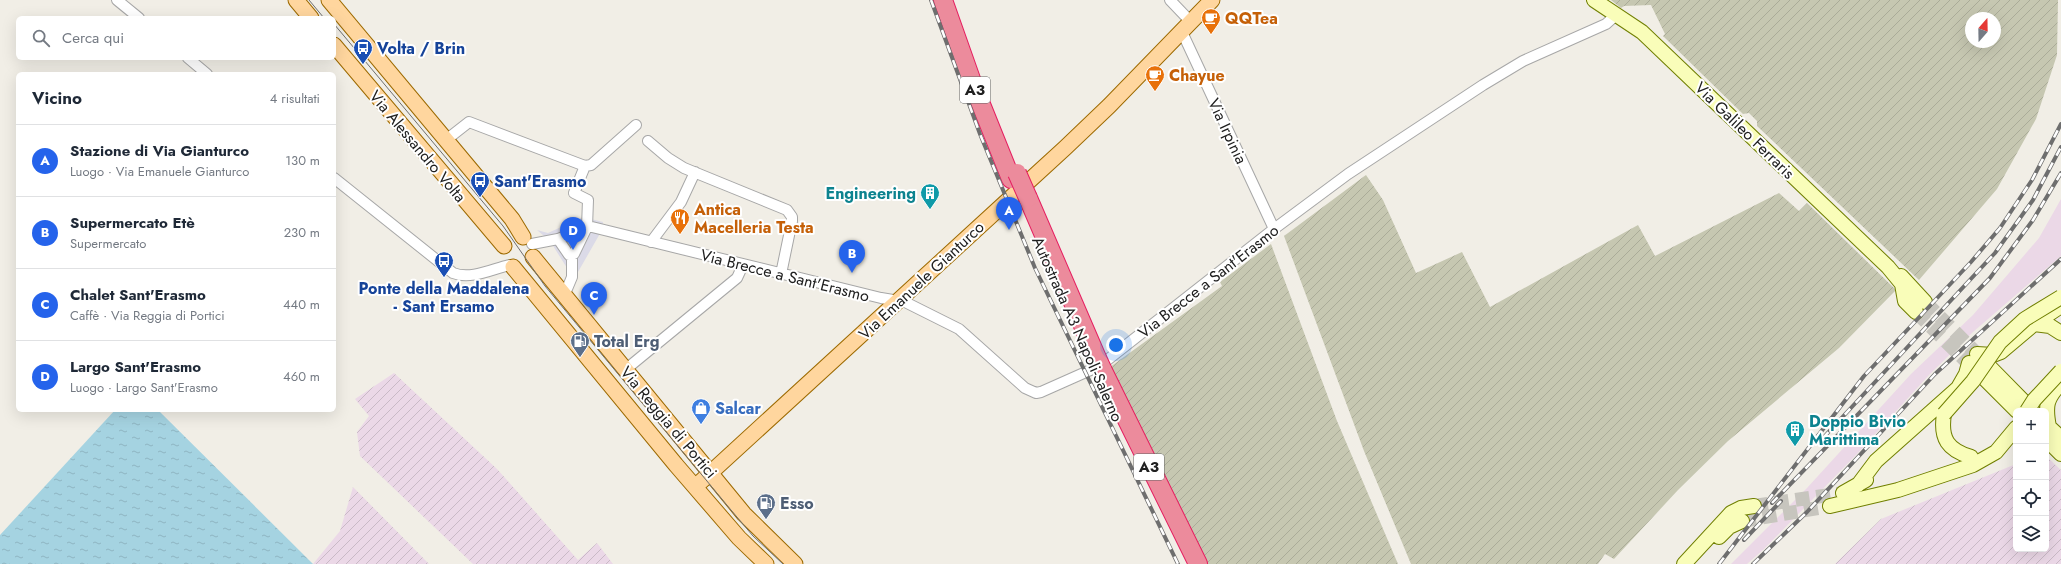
<!DOCTYPE html>
<html lang="it">
<meta charset="utf-8">
<style>
:root{--surface:#fff;--page:#f2f2f3;--text:#1f2937;--muted:#747a83;--line:#e0e1e3;--accent:#2563eb}
body{margin:0;font-family:Jost,sans-serif;background:var(--page);color:var(--text)}
.controls{position:absolute;right:12px;bottom:12px;display:grid;overflow:hidden;border-radius:6px;box-shadow:0 4px 16px #0002}
.controls button{width:36px;height:36px;display:grid;place-items:center;padding:0;border:0;border-bottom:1px solid var(--line);background:var(--surface);color:var(--text);font:20px sans-serif}
.compass{position:absolute;left:1965px;top:12px;width:36px;height:36px;border-radius:50%;background:var(--surface);box-shadow:0 4px 16px #0002;rotate:20deg}
.you{position:absolute;left:1116px;top:345px;width:14px;height:14px;margin:-10px;border:3px solid #fff;border-radius:50%;background:#1a73e8;box-shadow:0 0 0 6px #1a73e833}
.badge{display:grid;place-items:center;width:26px;height:26px;border-radius:50%;background:var(--accent);color:#fff;font-size:13px;font-weight:700}
.pin{position:absolute;translate:-50% -33px;filter:drop-shadow(0 1px 2px #0008)}
.pin::after{content:'';position:absolute;top:21px;width:14px;height:12px;background:inherit;clip-path:polygon(0 0,100% 0,50% 100%)}
.list{margin:0;padding:0;list-style:none}
h2{display:flex;justify-content:space-between;align-items:center;height:52px;margin:0;padding:0 16px;font-size:17px}
h2 small{font-size:13px;font-weight:400;color:var(--muted)}
.list li{display:grid;grid-template-columns:26px 1fr auto;gap:12px;align-items:center;box-sizing:border-box;height:72px;padding:0 16px;border-top:1px solid var(--line)}
.list b{display:block;font-size:15px;white-space:nowrap}
.list p{margin:0;font-size:13px;white-space:nowrap;color:var(--muted)}
.list em{font-size:13px;font-style:normal;color:var(--muted)}
.icon{flex:none;width:22px;height:22px;fill:none;stroke:currentColor;stroke-width:2;stroke-linecap:round;stroke-linejoin:round}
.map{position:relative;flex:none;width:2061px;height:564px;overflow:hidden}
.search{position:absolute;background:var(--surface);box-shadow:0 4px 16px #0002;left:16px;top:16px;width:320px;height:44px;display:flex;align-items:center;gap:10px;box-sizing:border-box;padding:0 14px;border-radius:6px;color:var(--muted);font-size:15px}
.panel{position:absolute;background:var(--surface);box-shadow:0 4px 16px #0002;left:16px;top:72px;width:320px;height:340px;border-radius:6px}
.map>svg:first-child{display:block}
.industrial{fill:url(#industrial-furrows)}
.railway{fill:#ebd8e7}
.construction{fill:url(#construction-furrows);fill-rule:evenodd}
.plaza{fill:#dbdae7}
.water{fill:url(#water-ripples)}
.lines{fill:none;stroke-linecap:round;stroke-linejoin:round}
.secondary-tunnel{stroke:#c7c5be;stroke-width:14;stroke-dasharray:14 7;stroke-linecap:butt}
.street-casing{stroke:#a7a7a7;stroke-width:12}
.secondary-casing{stroke:#707f00;stroke-width:16}
.primary-casing{stroke:#9d6a00;stroke-width:17}
.highway-casing{stroke:#e51e60;stroke-width:20}
.street{stroke:#fff;stroke-width:10}
.secondary{stroke:#f9fdb9;stroke-width:14}
.primary{stroke:#ffd69e;stroke-width:15}
.highway{stroke:#ec8b9c;stroke-width:18}
.tram{stroke:#6e6e6e;stroke-width:1}
.rail-casing{stroke:#6e6e6e;stroke-width:4}
.rail{stroke:#fff;stroke-width:2.5;stroke-dasharray:8;stroke-linecap:butt}
.secondary-bridge-casing{stroke:#707f00;stroke-width:16;stroke-linecap:butt}
.highway-bridge-casing{stroke:#e51e60;stroke-width:20;stroke-linecap:butt}
.secondary-bridge{stroke:#f9fdb9;stroke-width:14}
.highway-bridge{stroke:#ec8b9c;stroke-width:18}
.labels{text-anchor:middle;stroke-width:4;stroke-linejoin:round;paint-order:stroke}
.shield{fill:#fff;stroke:#636363;stroke-width:1}
.shield-label{font-size:15px;font-weight:bold;fill:#202020}
.food-label{font-size:16px;font-weight:bold;fill:#c56008;stroke:#fff;text-anchor:start}
.transit-label{font-size:16px;font-weight:bold;fill:#164399;stroke:#fff;text-anchor:start}
.street-label{font-size:16px;fill:#202020;stroke:#fff}
.culture-label{font-size:16px;font-weight:bold;fill:#0d838f;stroke:#fff;text-anchor:end}
.service-label{font-size:16px;font-weight:bold;fill:#4e5e75;stroke:#fff;text-anchor:start}
.shop-label{font-size:16px;font-weight:bold;fill:#366cbe;stroke:#fff;text-anchor:start}
</style>
<div class="map">
<svg width="2061" height="564" viewBox="0 0 2061 564">
<defs>
<pattern id="industrial-furrows" width="10" height="10" patternUnits="userSpaceOnUse"><rect width="10" height="10" fill="#ebd8e7"/><path d="M-1 1l2-2M0 10L10 0M9 11l2-2" fill="none" stroke="#c9b9c6"/></pattern>
<pattern id="construction-furrows" width="10" height="10" patternUnits="userSpaceOnUse"><rect width="10" height="10" fill="#c6c7b1"/><path d="M-1 1l2-2M0 10L10 0M9 11l2-2" fill="none" stroke="#aaab98"/></pattern>
<pattern id="water-ripples" width="26" height="14" patternUnits="userSpaceOnUse"><rect width="26" height="14" fill="#a5d3e1"/><path d="M2 4q2-2 4 0t4 0M15 11q2-2 4 0t4 0" fill="none" stroke="#8eb5c1"/></pattern>
</defs>
<rect width="100%" height="100%" fill="#f1eee6"/>
<path class="industrial" d="M394,373L497,469L578,560L597,543L613,564H473L360,456L357,432L369,416L355,399Z
M2046,456L2061,470V564H1835L1881,519L2016,464V549H2046Z
M353,487L429,564H313L340,531Z"/>
<path class="railway" d="M2061,199V256L1973,332L1930,374L1857,454L1764,549L1747,564H1731L1807,488L1911,374L1973,315L2039,238Z"/>
<path class="construction" d="M1611,0H2058L2057,55L2036,119L1997,189L1919,280L1757,126V121L1749,113L1743,114L1663,36L1665,34L1651,5L1624,6L1621,8ZM1971,18H1995V42H1971Z
M1366,175L1383,200L1416,273L1462,252L1490,307L1638,225L1655,256L1779,193L1799,211L1807,203L1896,290L1839,348L1728,441L1678,490L1614,559L1605,554L1598,564H1411L1364,451L1284,236Z
M1271,244L1337,421L1398,564H1202L1106,370L1222,286L1220,282Z"/>
<path class="plaza" d="M583,217L603,222L602,230L574,279L550,241L537,230L548,233Z"/>
<path class="water" d="M115,410H158L313,564H0V535Z"/>
<g class="lines">
<path class="secondary-tunnel" d="M1925,302L1974,351
M1916,312L1965,360
M1754,506L1843,493
M1742,521L1830,506"/>
<defs>
<path id="street" d="M117,0L139,18
M1170,0L1191,22
M1182,32L1274,229
M188,58L207,74
M446,140L469,122L585,166
M648,141L668,158L684,168L787,210L792,217V221L781,274
M334,178L453,273C471,280 492,269 509,265
M558,239L569,255L574,254L587,227L588,200L574,193L585,166L591,165L636,125
M651,242L681,202L695,172
M532,244L558,239L587,227H592L881,298L905,302L959,329L1025,388L1036,393L1041,392L1095,368L1106,361L1274,229L1348,174L1483,85L1523,61L1606,24L1616,15
M564,296L572,277V256
M625,370L737,278L743,265"/>
<path id="secondary" d="M1594,0L1642,32L1888,267L1902,284L1905,301L1916,312
M1901,276L1925,302
M2034,324L2050,326L2061,333
M1977,354L1993,355L2001,352L2034,324L2061,306
M1977,354L2033,411
M1970,364L2017,411
M1944,414C1940,439 1948,450 1971,457
M2046,424L2061,438
M2049,427C2045,406 2046,399 2061,383
M2046,439L2061,454
M1858,485L1876,461L1958,388L1966,374L1969,363
M1843,493L1866,480
M1830,506L1898,490L1973,465L1996,452L2016,428
M1719,537L1729,527L1742,521
M1684,564L1731,513L1741,508L1754,506"/>
<path id="primary" d="M296,0L311,18
M329,0L512,219L523,237
M334,45L504,246
M533,257L744,514L795,564
M513,267L676,465L739,538L766,564
M695,487L1065,148L1109,106L1212,0"/>
<path id="highway" d="M943,0L972,82L1011,179
M1028,198L1097,358
M1102,369L1198,564"/>
</defs>
<use href="#street" class="street-casing"/>
<use href="#secondary" class="secondary-casing"/>
<use href="#primary" class="primary-casing"/>
<use href="#highway" class="highway-casing"/>
<use href="#street" class="street"/>
<use href="#secondary" class="secondary"/>
<use href="#primary" class="primary"/>
<use href="#highway" class="highway"/>
<path class="tram" d="M309,0L324,18
M334,24L503,226L545,286L731,510L753,536L783,564"/>
<defs>
<path id="rail" d="M931,0L980,134L1035,268L1178,564
M1823,438L1995,253L2033,200L2061,147
M1772,503L1990,278L2033,220L2061,173
M1744,540L1781,501
M1719,564L1864,376L1971,262L2000,228L2032,180L2061,124
M1753,564L1807,512L1935,374L2061,259"/>
</defs>
<use href="#rail" class="rail-casing"/>
<use href="#rail" class="rail"/>
<defs>
<path id="secondary-bridge" d="M2027,411L2034,400L2061,371
M1944,414L1973,381L2000,342L2025,319L2061,297"/>
<path id="highway-bridge" d="M1017,173L1028,198
M1097,358L1102,369"/>
</defs>
<use href="#secondary-bridge" class="secondary-bridge-casing"/>
<use href="#highway-bridge" class="highway-bridge-casing"/>
<use href="#secondary-bridge" class="secondary-bridge"/>
<use href="#highway-bridge" class="highway-bridge"/>
</g>
<defs>
<symbol id="cafe-pin" viewBox="-11 -11 22 30"><path d="M0 17L-7.5 6A9.5 9.5 0 1 1 7.5 6Z" fill="#e8710a" stroke="#fff"/><path d="M-5.5-4.5H6V0H3Q3 3.5 0 3.5H-2.5Q-5.5 3.5-5.5 0ZM3-3.2v2h1.7v-2ZM-6 4.5H4V6H-6Z" fill="#fff"/></symbol>
<symbol id="bus-pin" viewBox="-11 -11 22 30"><path d="M0 17L-7.5 6A9.5 9.5 0 1 1 7.5 6Z" fill="#1a4fb4" stroke="#fff"/><path d="M-5-6H5V4H4V6H2V4H-2V6H-4V4H-5ZM-3.5-4V0h7V-4ZM-3.5 1.2v1.5H-2V1.2ZM2 1.2v1.5H3.5V1.2Z" fill="#fff"/></symbol>
<symbol id="building-pin" viewBox="-11 -11 22 30"><path d="M0 17L-7.5 6A9.5 9.5 0 1 1 7.5 6Z" fill="#0f9aa8" stroke="#fff"/><path d="M-4-6H4V6H1V3H-1V6H-4ZM-2.5-4.3h1.7v1.8h-1.7ZM.8-4.3h1.7v1.8H.8ZM-2.5-1h1.7V.8h-1.7ZM.8-1h1.7V.8H.8Z" fill="#fff"/></symbol>
<symbol id="restaurant-pin" viewBox="-11 -11 22 30"><path d="M0 17L-7.5 6A9.5 9.5 0 1 1 7.5 6Z" fill="#e8710a" stroke="#fff"/><path d="M-5-6h1v4h1v-4h1v4h1v-4h1v5L-1.5 .5V6h-2V.5L-5-1ZM5-6V6H3V1.5H1.5Q1.5-4 5-6Z" fill="#fff"/></symbol>
<symbol id="fuel-pin" viewBox="-11 -11 22 30"><path d="M0 17L-7.5 6A9.5 9.5 0 1 1 7.5 6Z" fill="#5c6f8a" stroke="#fff"/><path d="M-5.5-6h7V0h2V4h1.3V-2.5L3-4.5l.8-.8L6-3V5H2.5V1h-1V6h-7ZM-4.2-4.7v3.2H.2V-4.7Z" fill="#fff"/></symbol>
<symbol id="shop-pin" viewBox="-11 -11 22 30"><path d="M0 17L-7.5 6A9.5 9.5 0 1 1 7.5 6Z" fill="#3f7fe0" stroke="#fff"/><path d="M-5-2.5h2.3a2.7 3.5 0 0 1 5.4 0H5L5.5 6h-11ZM-1.5-2.5h3a1.5 2.3 0 0 0-3 0Z" fill="#fff"/></symbol>
</defs>
<g fill-rule="evenodd">
<use href="#cafe-pin" x="1200" y="7" width="22" height="30"/>
<use href="#bus-pin" x="352" y="37" width="22" height="30"/>
<use href="#cafe-pin" x="1144" y="64" width="22" height="30"/>
<use href="#bus-pin" x="469" y="170" width="22" height="30"/>
<use href="#building-pin" x="919" y="182" width="22" height="30"/>
<use href="#restaurant-pin" x="669" y="207" width="22" height="30"/>
<use href="#bus-pin" x="433" y="250" width="22" height="30"/>
<use href="#fuel-pin" x="569" y="330" width="22" height="30"/>
<use href="#shop-pin" x="690" y="397" width="22" height="30"/>
<use href="#building-pin" x="1784" y="419" width="22" height="30"/>
<use href="#fuel-pin" x="755" y="492" width="22" height="30"/>
</g>
<g class="labels">
<g class="shield">
<rect x="960" y="77" width="30" height="26" rx="3"/>
<rect x="1134" y="454" width="30" height="26" rx="3"/>
</g>
<g class="shield-label">
<text x="975" y="95">A3</text>
<text x="1149" y="472">A3</text>
</g>
<g class="food-label">
<text x="1225" y="24">QQTea</text>
<text x="1169" y="81">Chayue</text>
<text x="694" y="215">Antica<tspan x="694" dy="18">Macelleria Testa</tspan></text>
</g>
<g class="transit-label">
<text x="377" y="54">Volta / Brin</text>
<text x="494" y="187">Sant'Erasmo</text>
<text x="444" y="294" text-anchor="middle">Ponte della Maddalena<tspan x="444" dy="18">- Sant Ersamo</tspan></text>
</g>
<g class="street-label">
<text transform="translate(1745 130) rotate(44)" y="6">Via Galileo Ferraris</text>
<text transform="translate(1228 131) rotate(65)" y="6">Via Irpinia</text>
<text transform="translate(418 146) rotate(50)" y="6">Via Alessandro Volta</text>
<text transform="translate(785 275) rotate(14)" y="6">Via Brecce a Sant'Erasmo</text>
<text transform="translate(921 280) rotate(-43)" y="6">Via Emanuele Gianturco</text>
<text transform="translate(1208 281) rotate(-38)" y="6">Via Brecce a Sant'Erasmo</text>
<text transform="translate(1078 329) rotate(66)" y="6">Autostrada A3 Napoli-Salerno</text>
<text transform="translate(669 422) rotate(50)" y="6">Via Reggia di Portici</text>
</g>
<g class="culture-label">
<text x="916" y="199">Engineering</text>
<text x="1809" y="427" text-anchor="start">Doppio Bivio<tspan x="1809" dy="18">Marittima</tspan></text>
</g>
<g class="service-label">
<text x="594" y="347">Total Erg</text>
<text x="780" y="509">Esso</text>
</g>
<g class="shop-label">
<text x="715" y="414">Salcar</text>
</g>
</g>
</svg>
<div class="controls">
<button>+</button>
<button>−</button>
<button><svg class="icon" aria-label="locate" viewBox="0 0 24 24"><circle cx="12" cy="12" r="6"/><path d="M12 2v4M12 18v4M2 12h4M18 12h4"/></svg></button>
<button><svg class="icon" aria-label="layers" viewBox="0 0 24 24"><path d="M12 4l9 5-9 5-9-5zM3 14l9 5 9-5"/></svg></button>
</div>
<svg class="compass" viewBox="-18 -18 36 36"><path d="M0-13l5 13h-10z" fill="#e53935"/><path d="M0 13l5-13h-10z" fill="#747a83"/></svg>
<div class="you"></div>
<div class="pin badge" style="left:1009px;top:230px">A</div>
<div class="pin badge" style="left:852px;top:273px">B</div>
<div class="pin badge" style="left:594px;top:315px">C</div>
<div class="pin badge" style="left:573px;top:250px">D</div>
<div class="search"><svg class="icon" aria-label="search" viewBox="0 0 24 24"><circle cx="10" cy="10" r="6"/><path d="M15 15l6 6"/></svg>Cerca qui</div>
<section class="panel">
<h2>Vicino<small>4 risultati</small></h2>
<ul class="list">
<li><span class="badge">A</span><div><b>Stazione di Via Gianturco</b><p>Luogo · Via Emanuele Gianturco</p></div><em>130 m</em></li>
<li><span class="badge">B</span><div><b>Supermercato Etè</b><p>Supermercato</p></div><em>230 m</em></li>
<li><span class="badge">C</span><div><b>Chalet Sant'Erasmo</b><p>Caffè · Via Reggia di Portici</p></div><em>440 m</em></li>
<li><span class="badge">D</span><div><b>Largo Sant'Erasmo</b><p>Luogo · Largo Sant'Erasmo</p></div><em>460 m</em></li>
</ul>
</section>
</div>
